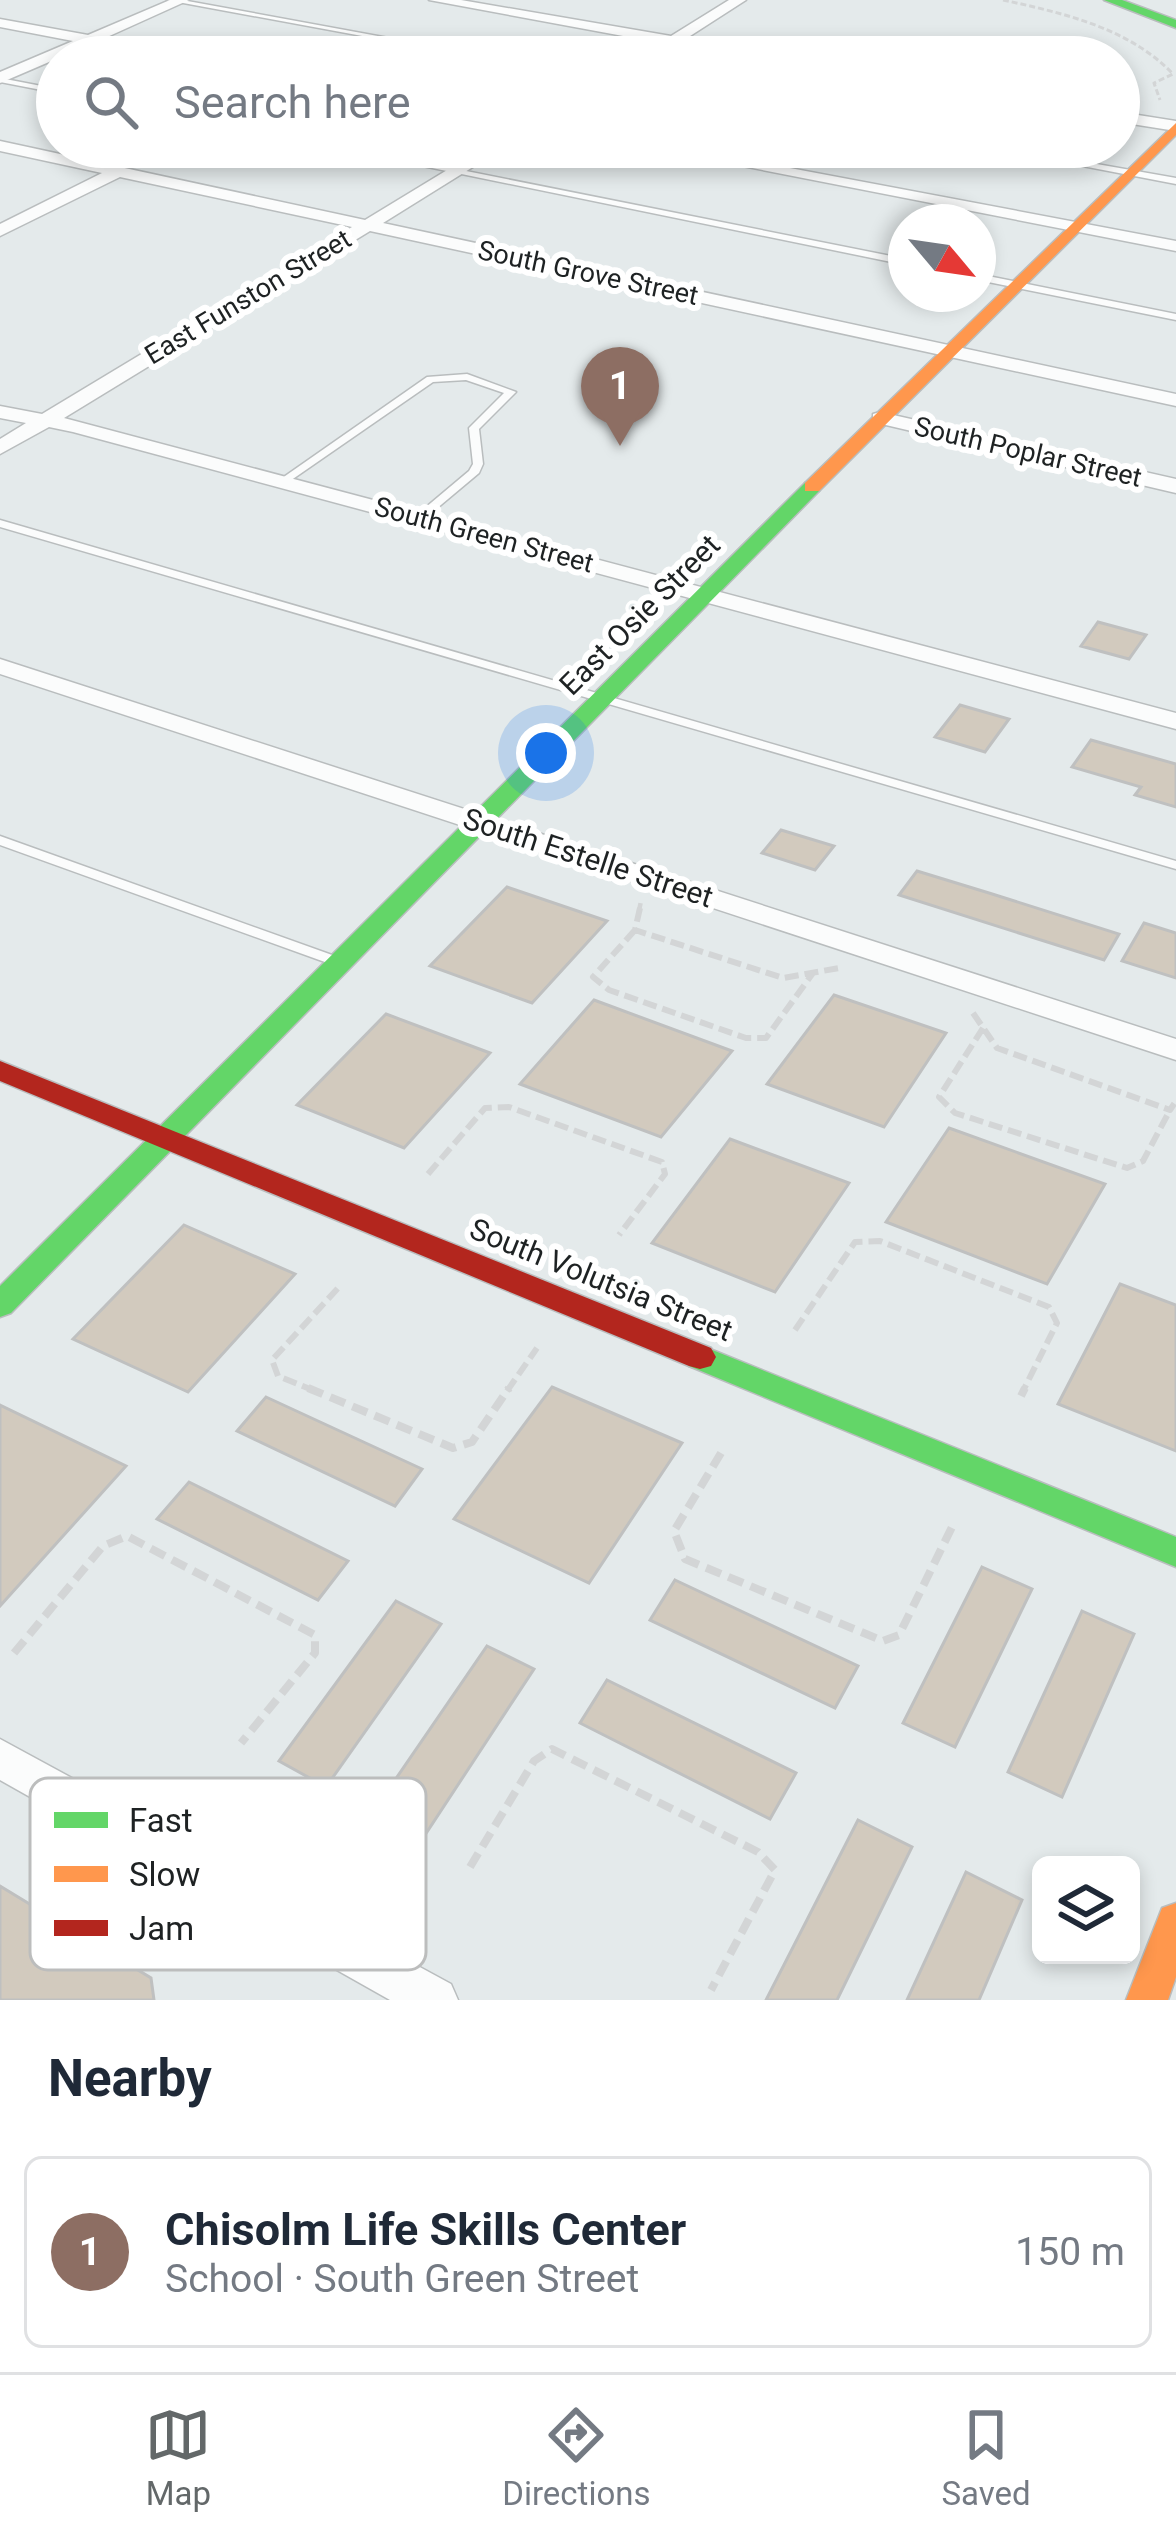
<!DOCTYPE html>
<meta charset="utf-8">
<style>
:root{--surface:#fff;--page:#f6f6f7;--text:#1f2937;--muted:#747a83;--line:#e0e1e3;--accent:#636869}
body{margin:0;font-family:Roboto,sans-serif;background:var(--page);color:var(--text)}
.controls{position:absolute;right:36px;bottom:36px;display:grid;overflow:hidden;border-radius:18px;box-shadow:0 6px 18px #0003}
.controls button{width:108px;height:108px;display:grid;place-items:center;padding:0;border:0;border-bottom:3px solid var(--line);background:var(--surface);color:var(--text);font:60px sans-serif}
.compass{position:absolute;left:888px;top:204px;width:108px;height:108px;border-radius:50%;background:var(--surface);box-shadow:0 6px 18px #0003;rotate:119deg}
.you{position:absolute;left:546px;top:753px;width:42px;height:42px;margin:-30px;border:9px solid #fff;border-radius:50%;background:#1a73e8;box-shadow:0 0 0 18px #1a73e833}
.badge{display:grid;place-items:center;width:78px;height:78px;border-radius:50%;background:var(--accent);color:#fff;font-size:39px;font-weight:700}
.pin{position:absolute;translate:-50% -99px;filter:drop-shadow(0 3px 6px #0008)}
.pin::after{content:'';position:absolute;top:63px;width:42px;height:36px;background:inherit;clip-path:polygon(0 0,100% 0,50% 100%)}
.list{margin:0;padding:0;list-style:none}
h2{display:flex;justify-content:space-between;align-items:center;height:156px;margin:0;padding:0 48px;font-size:51px}
h2 small{font-size:39px;font-weight:400;color:var(--muted)}
.list li{display:grid;grid-template-columns:78px 1fr auto;gap:36px;align-items:center;box-sizing:border-box;height:192px;margin:0 24px 24px;padding:0 24px;border:3px solid var(--line);border-radius:18px}
.list b{display:block;font-size:45px;white-space:nowrap}
.list p{margin:0;font-size:39px;white-space:nowrap;color:var(--muted)}
.list em{font-size:39px;font-style:normal;color:var(--muted)}
.icon{flex:none;width:66px;height:66px;fill:none;stroke:currentColor;stroke-width:2;stroke-linecap:round;stroke-linejoin:round}
.map{position:relative;flex:none;width:1176px;height:2000px;overflow:hidden}
.search{position:absolute;background:var(--surface);box-shadow:0 6px 18px #0003;left:36px;right:36px;top:36px;height:132px;display:flex;align-items:center;gap:30px;box-sizing:border-box;padding:0 42px;border-radius:66px;color:var(--muted);font-size:45px}
.sheet{height:372px;background:var(--surface)}
nav{display:flex;justify-content:space-around;align-items:center;box-sizing:border-box;height:168px;border-top:3px solid var(--line);background:var(--surface);font-size:33px;color:var(--muted)}
nav a{display:grid;justify-items:center;gap:6px}
nav .on{color:var(--accent)}
.map>svg:first-child{display:block}
.building{fill:#d2cabe;stroke:#bfc0c0;stroke-width:3}
.lines{fill:none;stroke-linecap:round;stroke-linejoin:round}
.lane-casing{stroke:#b9bdbe;stroke-width:3}
.street-casing{stroke:#b9bdbe;stroke-width:3}
.fast-casing{stroke:#b9bdbe;stroke-width:3}
.slow-casing{stroke:#b9bdbe;stroke-width:3}
.jam-casing{stroke:#b9bdbe;stroke-width:3}
.path-far3{stroke:#d3d5d6;stroke-width:3;stroke-dasharray:6 3;stroke-linecap:butt}
.path-far2{stroke:#d3d5d6;stroke-width:4.5;stroke-dasharray:8 4.5;stroke-linecap:butt}
.path-far1{stroke:#d3d5d6;stroke-width:6;stroke-dasharray:14 6;stroke-linecap:butt}
.path{stroke:#d3d5d6;stroke-width:8;stroke-dasharray:16 8;stroke-linecap:butt}
.lane{fill:#fbfcfc;fill-rule:evenodd}
.street{fill:#fbfcfc;fill-rule:evenodd}
.fast{fill:#63d668;fill-rule:evenodd}
.slow{fill:#ff974d;fill-rule:evenodd}
.jam{fill:#b3261e;fill-rule:evenodd}
.labels{text-anchor:middle;stroke-width:12;stroke-linejoin:round;paint-order:stroke}
.far-street-label{font-size:27px;fill:#1e2223;stroke:#fff}
.street-label{font-size:30px;fill:#1e2223;stroke:#fff}
.key{fill:#fff;stroke:#bcbdbd;stroke-width:3}
.key-label{font-size:33px;fill:#1e2223}
</style>
<div class="map">
<svg width="1176" height="2000" viewBox="0 0 1176 2000">
<rect width="100%" height="100%" fill="#e4eaeb"/>
<path class="building" d="M1098,622L1146,635L1129,659L1081,646Z
M960,705L1009,719L985,752L935,737Z
M1091,740L1176,764V807L1135,795L1141,787L1072,767Z
M781,830L834,846L815,870L762,853Z
M917,871L989,893L1119,934L1104,960L899,895Z
M507,887L607,921L532,1003L430,966Z
M1144,923L1176,933V978L1122,961Z
M834,995L946,1033L884,1127L767,1084Z
M594,1000L732,1051L661,1137L520,1084Z
M386,1014L490,1053L404,1148L297,1105Z
M949,1128L1105,1184L1047,1284L886,1222Z
M730,1139L849,1183L775,1292L652,1243Z
M184,1225L295,1274L188,1392L73,1339Z
M1120,1284L1176,1305V1451L1058,1404Z
M552,1387L682,1443L589,1583L454,1519Z
M266,1397L422,1469L395,1506L237,1431Z
M0,1405L126,1466L0,1606Z
M189,1482L348,1561L318,1600L157,1519Z
M982,1567L1032,1589L955,1747L903,1723Z
M675,1580L858,1666L835,1708L650,1620Z
M396,1601L441,1624L326,1787L279,1761Z
M1082,1611L1134,1634L1062,1797L1008,1772Z
M487,1646L534,1669L423,1838L373,1812Z
M607,1680L796,1773L770,1819L580,1723Z
M858,1820L912,1847L837,2000H766Z
M966,1872L1022,1900L979,2000H907Z
M0,1886L151,1978L154,2000H0Z"/>
<g class="lines">
<defs>
<path id="lane" d="M167,0H182L492,57H476Z
M0,78L57,89V93L0,82Z
M330,147H346L906,259V265Z
M983,147H1001L1176,178V184Z
M978,274L1176,314V320L978,280Z
M467,374L516,392L479,429L483,464L479,473L423,520L419,521L413,518L469,471L473,464L469,428L504,393L466,380L433,382L287,483L278,481L427,377Z
M0,520L1176,861V869L0,527Z
M0,836L346,960L348,963L346,966H336L0,845Z"/>
<path id="street" d="M170,0H189L105,38L187,57H157L91,44L0,83V72L73,41L0,27V19L88,35Z
M429,0H461L671,36L729,0H746L687,38L777,57H744L676,45L668,48L661,43Z
M1119,112L1176,121V131L1119,122Z
M0,141L365,220L485,147H505L383,223L1176,394V406L370,231L64,418L1176,713V729L73,432L49,427L0,454V439L26,423L0,418V406L42,414L352,227L120,177L0,236V224L102,173L0,151Z
M645,147H679L1176,241V251Z
M880,412L1176,479V493L873,422V414Z
M0,659L1176,1039V1060L0,674Z
M0,1739L451,1984L458,2000H390L0,1780Z"/>
<path id="fast" d="M1104,0H1122L1176,20V28Z
M812,481L819,483V491L11,1313L0,1317V1286L805,483Z
M700,1345L1176,1537V1567L689,1366L684,1357L689,1348Z"/>
<path id="slow" d="M1176,123V135L819,491H805V483Z
M1176,1903V1977L1168,2000H1126L1162,1908Z"/>
<path id="jam" d="M0,1061L711,1348L716,1357L711,1366L700,1369L689,1366L0,1081Z"/>
</defs>
<use href="#lane" class="lane-casing"/>
<use href="#street" class="street-casing"/>
<use href="#fast" class="fast-casing"/>
<use href="#slow" class="slow-casing"/>
<use href="#jam" class="jam-casing"/>
<path class="path-far3" d="M1003,0C1063,13 1129,28 1173,74L1154,83L1160,100"/>
<path class="path-far2" d="M639,911L641,901"/>
<path class="path-far1" d="M640,908L635,930L783,978L839,968
M635,930L593,977L609,990L746,1038H766L813,973
M973,1013L997,1048L1170,1110L1176,1101
M983,1028L939,1097L955,1113L1127,1168L1143,1161L1170,1110
M428,1174L485,1108L509,1107L662,1162L665,1174L619,1235
M795,1330L855,1242L880,1241L1049,1307L1057,1323L1023,1391
M315,1391L278,1376L272,1360L340,1286
M507,1391L537,1348"/>
<path class="path" d="M308,1388L453,1448L472,1442L509,1388
M1021,1396L1025,1388
M721,1453L674,1531L685,1559L883,1641L899,1635L952,1527
M14,1653L103,1546L127,1536L315,1635V1653L241,1743
M470,1867L534,1761L552,1749L758,1852L775,1870L711,1990"/>
<use href="#lane" class="lane"/>
<use href="#street" class="street"/>
<use href="#fast" class="fast"/>
<use href="#slow" class="slow"/>
<use href="#jam" class="jam"/>
</g>
<g class="labels">
<g class="far-street-label">
<text transform="translate(588 273) rotate(12)" y="9">South Grove Street</text>
<text transform="translate(248 297) rotate(-31)" y="9">East Funston Street</text>
<text transform="translate(1028 452) rotate(13)" y="9">South Poplar Street</text>
<text transform="translate(484 535) rotate(15)" y="9">South Green Street</text>
</g>
<g class="street-label">
<text transform="translate(640 615) rotate(-45)" y="10">East Osie Street</text>
<text transform="translate(588 858) rotate(18)" y="10">South Estelle Street</text>
<text transform="translate(601 1280) rotate(22)" y="10">South Volutsia Street</text>
</g>
</g>
<rect x="30" y="1778" width="396" height="192" rx="18" class="key"/>
<rect x="54" y="1812" width="54" height="16" fill="#63d668"/>
<rect x="54" y="1866" width="54" height="16" fill="#ff974d"/>
<rect x="54" y="1920" width="54" height="16" fill="#b3261e"/>
<g class="key-label">
<text x="129" y="1832">Fast</text>
<text x="129" y="1886">Slow</text>
<text x="129" y="1940">Jam</text>
</g>
</svg>
<div class="controls">
<button><svg class="icon" aria-label="layers" viewBox="0 0 24 24"><path d="M12 4l9 5-9 5-9-5zM3 14l9 5 9-5"/></svg></button>
</div>
<svg class="compass" viewBox="-18 -18 36 36"><path d="M0-13l5 13h-10z" fill="#e53935"/><path d="M0 13l5-13h-10z" fill="#747a83"/></svg>
<div class="you"></div>
<div class="pin badge" style="left:620px;top:446px;background:#8d6e63">1</div>
<div class="search"><svg class="icon" aria-label="search" viewBox="0 0 24 24"><circle cx="10" cy="10" r="6"/><path d="M15 15l6 6"/></svg>Search here</div>
</div>
<section class="sheet">
<h2>Nearby<small></small></h2>
<ul class="list">
<li><span class="badge" style="background:#8d6e63">1</span><div><b>Chisolm Life Skills Center</b><p>School · South Green Street</p></div><em>150 m</em></li>
</ul>
</section>
<nav>
<a class="on"><svg class="icon" aria-label="map" viewBox="0 0 24 24"><path d="M3 6l6-2 6 2 6-2v14l-6 2-6-2-6 2zM9 4v14M15 6v14"/></svg>Map</a>
<a><svg class="icon" aria-label="directions" viewBox="0 0 24 24"><path d="M12 3l9 9-9 9-9-9zM9 14v-3h6M13 9l2 2-2 2"/></svg>Directions</a>
<a><svg class="icon" aria-label="saved" viewBox="0 0 24 24"><path d="M7 4h10v16l-5-4-5 4z"/></svg>Saved</a>
</nav>
